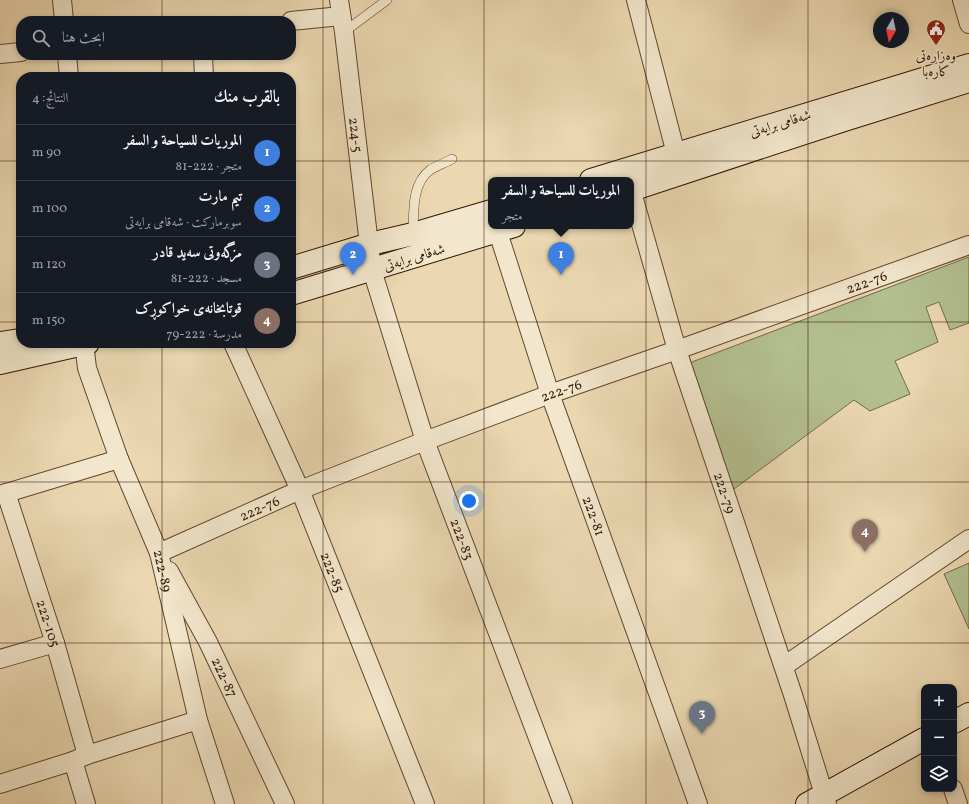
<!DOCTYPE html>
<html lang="ar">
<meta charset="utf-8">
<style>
:root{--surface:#171b24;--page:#242831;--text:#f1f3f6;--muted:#9ea1a6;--line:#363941;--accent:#d93025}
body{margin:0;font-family:Vollkorn,Amiri,serif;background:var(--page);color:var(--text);direction:rtl}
.controls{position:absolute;right:12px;bottom:12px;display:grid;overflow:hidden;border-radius:8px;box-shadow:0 2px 6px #0003}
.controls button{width:36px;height:36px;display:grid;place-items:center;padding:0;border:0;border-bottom:1px solid var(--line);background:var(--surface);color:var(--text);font:20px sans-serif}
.compass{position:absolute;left:873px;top:12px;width:36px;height:36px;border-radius:50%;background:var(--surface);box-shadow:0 2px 6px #0003;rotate:189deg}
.you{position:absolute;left:469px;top:501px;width:14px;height:14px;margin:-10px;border:3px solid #fff;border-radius:50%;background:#1a73e8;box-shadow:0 0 0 6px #1a73e833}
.badge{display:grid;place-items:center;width:26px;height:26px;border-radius:50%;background:var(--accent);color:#fff;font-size:13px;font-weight:700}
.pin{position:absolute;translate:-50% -33px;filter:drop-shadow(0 1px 2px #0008)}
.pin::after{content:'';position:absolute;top:21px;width:14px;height:12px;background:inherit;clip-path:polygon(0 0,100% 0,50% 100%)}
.popup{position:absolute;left:488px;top:177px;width:146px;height:52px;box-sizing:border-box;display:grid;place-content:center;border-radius:8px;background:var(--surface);filter:drop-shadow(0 1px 3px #0005);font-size:13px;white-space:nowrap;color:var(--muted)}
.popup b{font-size:15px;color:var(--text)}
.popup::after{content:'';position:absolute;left:50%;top:100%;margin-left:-8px;border:8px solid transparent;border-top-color:var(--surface)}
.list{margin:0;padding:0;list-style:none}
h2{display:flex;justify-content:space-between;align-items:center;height:52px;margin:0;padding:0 16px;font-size:17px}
h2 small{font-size:13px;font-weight:400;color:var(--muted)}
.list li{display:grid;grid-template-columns:26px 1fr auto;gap:12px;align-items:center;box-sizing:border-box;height:56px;padding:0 16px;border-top:1px solid var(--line)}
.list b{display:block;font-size:15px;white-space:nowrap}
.list p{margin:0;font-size:13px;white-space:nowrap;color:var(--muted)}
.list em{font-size:13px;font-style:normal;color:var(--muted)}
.icon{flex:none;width:22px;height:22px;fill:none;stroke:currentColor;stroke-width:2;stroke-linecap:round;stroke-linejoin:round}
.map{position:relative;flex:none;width:969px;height:804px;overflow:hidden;direction:ltr}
.search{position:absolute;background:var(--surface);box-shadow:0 2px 6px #0003;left:16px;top:16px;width:280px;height:44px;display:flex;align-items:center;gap:10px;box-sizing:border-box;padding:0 14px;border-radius:16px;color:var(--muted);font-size:15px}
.panel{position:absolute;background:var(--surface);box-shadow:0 2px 6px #0003;left:16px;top:72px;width:280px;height:276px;border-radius:16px;direction:rtl}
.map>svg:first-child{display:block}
.green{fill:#b3bf8f;stroke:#726a49}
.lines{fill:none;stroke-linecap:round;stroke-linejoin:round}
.lane-casing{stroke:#60462e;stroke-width:10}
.street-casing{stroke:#60462e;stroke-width:20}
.secondary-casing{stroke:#321603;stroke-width:24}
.lane{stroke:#f2e6cc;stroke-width:9}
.street{stroke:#f2e6cc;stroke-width:18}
.secondary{stroke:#f2e6cc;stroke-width:22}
.grid{fill:none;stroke:#321603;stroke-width:1;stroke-opacity:0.55}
.labels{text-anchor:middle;stroke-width:3;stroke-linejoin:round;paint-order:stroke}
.poi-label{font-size:14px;fill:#321603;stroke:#f2e6cc}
.street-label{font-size:14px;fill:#321603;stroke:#f2e6cc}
</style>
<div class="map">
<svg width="969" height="804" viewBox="0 0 969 804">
<rect width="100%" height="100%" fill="#ebd8b1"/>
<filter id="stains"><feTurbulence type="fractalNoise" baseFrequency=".005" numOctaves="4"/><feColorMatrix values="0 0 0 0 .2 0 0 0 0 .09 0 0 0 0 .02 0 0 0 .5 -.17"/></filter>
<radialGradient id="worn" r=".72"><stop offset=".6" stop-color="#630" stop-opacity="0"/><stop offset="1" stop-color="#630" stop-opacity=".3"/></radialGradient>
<path class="green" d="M969,257V323L950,330L939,302L926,307L938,342L895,361L910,394L870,411L854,400L734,489L684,365Z
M969,563V629L944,574Z"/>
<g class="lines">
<defs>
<path id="lane" d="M344,32L387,0
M413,234C414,214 411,184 430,170C436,166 445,163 452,159"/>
<g id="street">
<path d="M62,0L64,21"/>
<path id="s1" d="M339,0L344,32L372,270L425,441L563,804"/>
<path d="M636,0L676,154"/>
<path d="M962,0L969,24"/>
<path d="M291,21L341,16"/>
<path d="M0,54L21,52"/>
<path d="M67,55L69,77"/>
<path d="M203,55L204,77"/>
<path id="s2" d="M631,189L677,350L793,695L827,804"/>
<path id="s3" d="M496,226L550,394L698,804"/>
<path id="s4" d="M84,343L87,368L119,459L159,553L198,720L225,804"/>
<path id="s5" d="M233,343L300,490L425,804"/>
<path id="s6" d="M6,493L55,643L87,755"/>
<path d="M0,495L119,459"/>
<path id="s7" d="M159,553L300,490L425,441L550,394L677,350L969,245"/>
<path id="s8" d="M169,571L208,642L285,804"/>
<path d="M0,659L55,643"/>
<path d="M784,666L969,539"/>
<path d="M73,761L86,804"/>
<path d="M0,784L73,761L87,755L198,720"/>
<path d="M953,789L958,804"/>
</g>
<path id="secondary" d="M591,180L969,65
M631,190L844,120L969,81
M291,268L370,244L413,234L491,211
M291,294L514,226
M0,343L21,340
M0,363L88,343
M954,722L969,714
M807,804L924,739"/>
</defs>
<use href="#lane" class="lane-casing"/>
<use href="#street" class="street-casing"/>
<use href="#secondary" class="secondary-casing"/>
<use href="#lane" class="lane"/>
<use href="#street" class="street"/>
<use href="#secondary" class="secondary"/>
</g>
<path class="grid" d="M162,0V21M323,0V804M484,0V804M646,0V804M808,0V804M162,55V77M0,161H21M291,161H969M0,322H21M291,322H969M162,343V804M0,482H969M0,643H969"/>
<defs>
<symbol id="civic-pin" viewBox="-11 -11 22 30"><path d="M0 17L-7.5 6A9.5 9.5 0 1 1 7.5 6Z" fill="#8f2418" stroke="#f2e6cc"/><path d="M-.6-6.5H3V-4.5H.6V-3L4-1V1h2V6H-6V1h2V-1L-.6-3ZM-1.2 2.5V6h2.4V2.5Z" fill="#fff"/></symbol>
</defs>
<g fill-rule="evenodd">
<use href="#civic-pin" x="925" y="18" width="22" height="30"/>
</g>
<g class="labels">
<g class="poi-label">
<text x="936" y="60">وەزارەتی<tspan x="936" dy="16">کارەبا</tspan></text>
</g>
<g class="street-label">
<text transform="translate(780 123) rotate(-17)" y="5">شەقامی برایەتی</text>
<text dy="5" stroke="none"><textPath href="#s1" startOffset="136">224-5</textPath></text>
<text transform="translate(414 257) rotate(-17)" y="5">شەقامی برایەتی</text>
<text dy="5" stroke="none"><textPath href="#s7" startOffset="758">222-76</textPath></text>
<text dy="5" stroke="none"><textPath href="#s7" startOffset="434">222-76</textPath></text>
<text dy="5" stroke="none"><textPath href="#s2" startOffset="318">222-79</textPath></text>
<text dy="5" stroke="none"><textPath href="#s7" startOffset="110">222-76</textPath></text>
<text dy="5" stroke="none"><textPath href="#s3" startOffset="306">222-81</textPath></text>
<text dy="5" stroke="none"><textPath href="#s1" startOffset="556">222-83</textPath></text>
<text dy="5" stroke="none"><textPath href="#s4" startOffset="242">222-89</textPath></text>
<text dy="5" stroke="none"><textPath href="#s5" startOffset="250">222-85</textPath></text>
<text dy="5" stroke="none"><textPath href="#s6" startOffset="137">222-105</textPath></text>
<text dy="5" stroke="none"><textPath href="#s8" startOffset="120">222-87</textPath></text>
</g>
</g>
<rect width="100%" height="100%" filter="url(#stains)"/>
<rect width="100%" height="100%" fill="url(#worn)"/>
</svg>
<div class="controls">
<button>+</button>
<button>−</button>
<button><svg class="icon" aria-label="layers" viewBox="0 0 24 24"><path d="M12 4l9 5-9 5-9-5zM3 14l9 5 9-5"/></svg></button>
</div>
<svg class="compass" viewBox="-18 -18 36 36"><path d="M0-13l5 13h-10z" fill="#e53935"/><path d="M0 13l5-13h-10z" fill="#9ea1a6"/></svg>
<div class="you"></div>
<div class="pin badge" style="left:561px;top:275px;background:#3f7fe0">1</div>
<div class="popup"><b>الموريات للسياحة و السفر</b>متجر</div>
<div class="pin badge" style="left:353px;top:275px;background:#3f7fe0">2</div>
<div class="pin badge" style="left:702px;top:734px;background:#6b7280">3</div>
<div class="pin badge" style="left:865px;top:552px;background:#8d6e63">4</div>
<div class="search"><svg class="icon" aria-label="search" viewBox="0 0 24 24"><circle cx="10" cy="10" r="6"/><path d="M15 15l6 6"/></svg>ابحث هنا</div>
<section class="panel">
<h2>بالقرب منك<small>النتائج: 4</small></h2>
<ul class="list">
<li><span class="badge" style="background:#3f7fe0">1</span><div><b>الموريات للسياحة و السفر</b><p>متجر · 222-81</p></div><em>90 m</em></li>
<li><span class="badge" style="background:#3f7fe0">2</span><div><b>تيم مارت</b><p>سوبرماركت · شەقامی برایەتی</p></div><em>100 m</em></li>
<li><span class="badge" style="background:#6b7280">3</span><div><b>مزگەوتی سەید قادر</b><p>مسجد · 222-81</p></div><em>120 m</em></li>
<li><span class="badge" style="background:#8d6e63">4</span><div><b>قوتابخانەی خواکوڕک</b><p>مدرسة · 222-79</p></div><em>150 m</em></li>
</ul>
</section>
</div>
